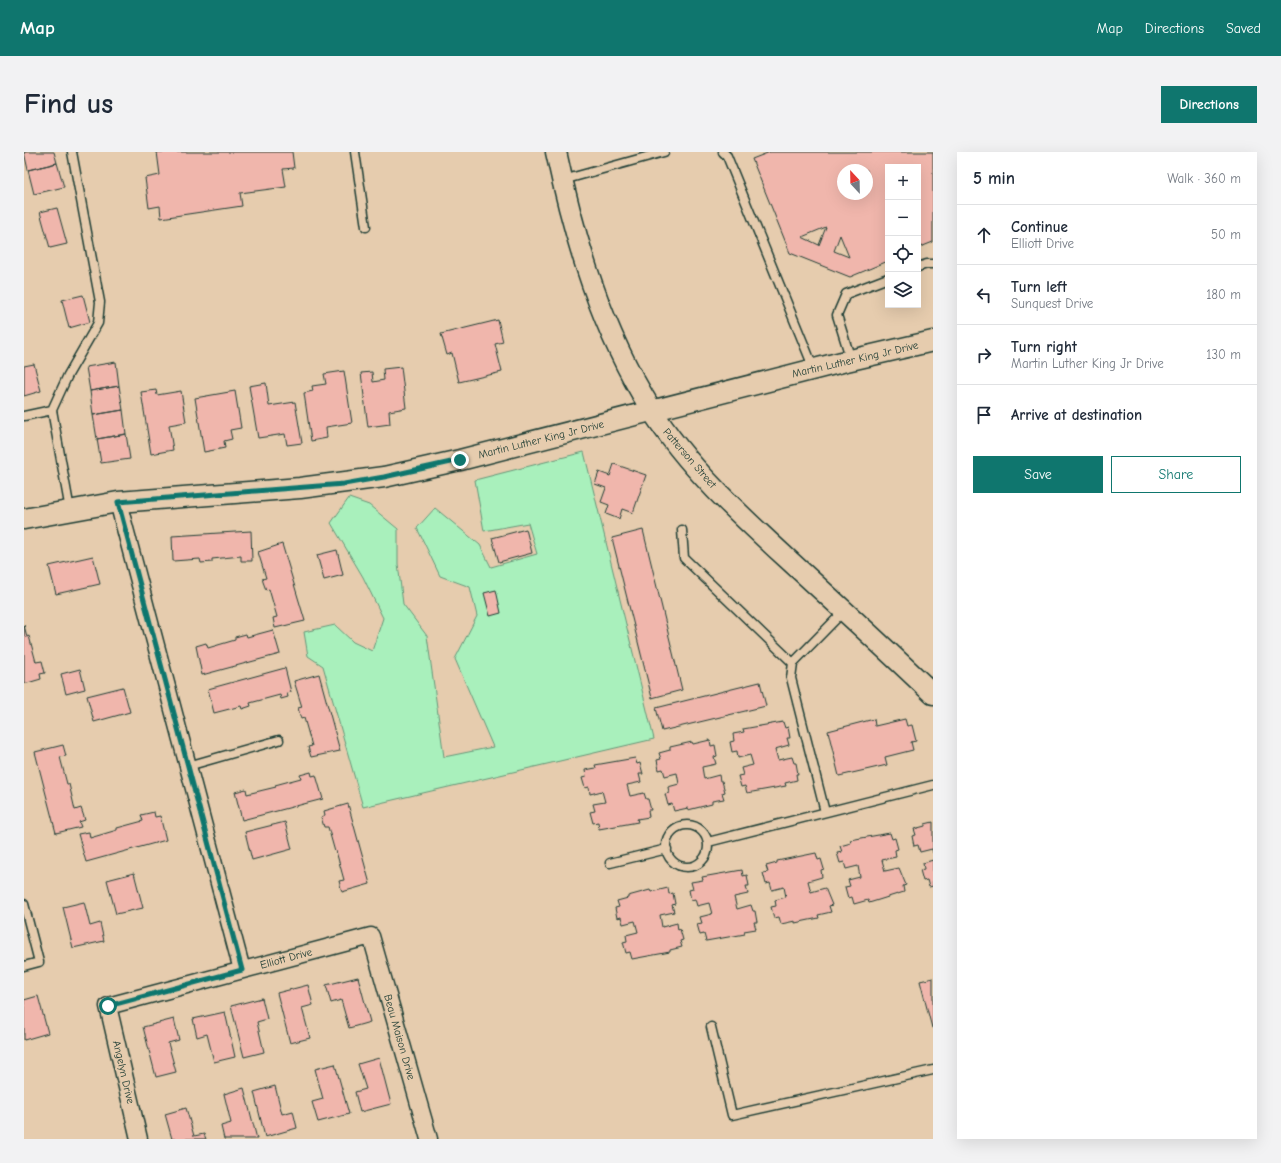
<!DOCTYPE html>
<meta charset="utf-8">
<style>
:root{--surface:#fff;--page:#f2f2f3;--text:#1f2937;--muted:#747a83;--line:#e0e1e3;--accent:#0f766e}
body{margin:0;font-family:"Comic Neue",sans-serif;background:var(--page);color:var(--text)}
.controls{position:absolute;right:12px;top:12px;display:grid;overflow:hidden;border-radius:0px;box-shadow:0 4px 16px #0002}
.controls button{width:36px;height:36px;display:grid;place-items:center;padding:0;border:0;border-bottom:1px solid var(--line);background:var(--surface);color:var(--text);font:20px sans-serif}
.compass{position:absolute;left:813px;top:12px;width:36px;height:36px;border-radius:50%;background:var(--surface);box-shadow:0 4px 16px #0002;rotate:338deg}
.stop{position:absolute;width:12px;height:12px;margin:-9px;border:3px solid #0f766e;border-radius:50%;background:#fff}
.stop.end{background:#0f766e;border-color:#fff;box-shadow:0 1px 4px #0008}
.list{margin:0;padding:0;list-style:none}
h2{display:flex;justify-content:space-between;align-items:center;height:52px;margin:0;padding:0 16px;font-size:17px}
h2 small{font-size:13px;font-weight:400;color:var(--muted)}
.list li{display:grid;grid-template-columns:26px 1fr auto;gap:12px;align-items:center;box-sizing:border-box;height:60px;padding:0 16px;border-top:1px solid var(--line)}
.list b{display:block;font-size:15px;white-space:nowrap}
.list p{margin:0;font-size:13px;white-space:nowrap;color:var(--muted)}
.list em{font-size:13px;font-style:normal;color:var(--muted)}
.actions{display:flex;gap:8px;padding:12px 16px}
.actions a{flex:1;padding:9px 0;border:1px solid var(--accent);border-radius:0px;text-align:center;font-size:14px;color:var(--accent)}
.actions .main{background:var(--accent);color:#fff}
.icon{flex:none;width:22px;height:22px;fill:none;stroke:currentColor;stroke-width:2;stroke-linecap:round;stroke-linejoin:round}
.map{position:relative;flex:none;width:909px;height:987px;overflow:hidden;border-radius:0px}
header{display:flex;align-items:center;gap:24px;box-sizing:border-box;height:56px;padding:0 20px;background:var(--accent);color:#fff}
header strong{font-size:19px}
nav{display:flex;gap:22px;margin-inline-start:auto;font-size:14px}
.intro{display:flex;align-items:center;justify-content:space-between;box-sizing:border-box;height:96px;padding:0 24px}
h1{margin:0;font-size:28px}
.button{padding:10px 18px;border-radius:0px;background:var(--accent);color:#fff;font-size:14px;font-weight:700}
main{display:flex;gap:24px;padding:0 24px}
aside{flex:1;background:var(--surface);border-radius:0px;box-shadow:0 4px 16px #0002}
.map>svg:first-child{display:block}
.green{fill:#a9f0bc;stroke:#649678}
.building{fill:#f0b6ac;stroke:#1f3d34;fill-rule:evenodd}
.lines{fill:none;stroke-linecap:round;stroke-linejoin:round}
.service-casing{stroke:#1f3d34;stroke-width:11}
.minor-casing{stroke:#1f3d34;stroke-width:19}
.tertiary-casing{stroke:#1f3d34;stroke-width:23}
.service{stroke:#e6ccae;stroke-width:8}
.minor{stroke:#e6ccae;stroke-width:16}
.tertiary{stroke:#e6ccae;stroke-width:20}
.route{stroke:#0f766e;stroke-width:5}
.labels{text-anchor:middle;stroke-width:3.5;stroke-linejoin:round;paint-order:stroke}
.street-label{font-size:11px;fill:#1f3d34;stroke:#e6ccae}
</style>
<header>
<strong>Map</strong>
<nav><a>Map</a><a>Directions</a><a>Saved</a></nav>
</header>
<div class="intro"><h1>Find us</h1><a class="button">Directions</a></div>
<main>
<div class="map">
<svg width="909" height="987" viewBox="0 0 909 987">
<rect width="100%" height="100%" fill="#e6ccae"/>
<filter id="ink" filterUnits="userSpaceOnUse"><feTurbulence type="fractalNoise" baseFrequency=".025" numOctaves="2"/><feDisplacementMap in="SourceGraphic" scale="8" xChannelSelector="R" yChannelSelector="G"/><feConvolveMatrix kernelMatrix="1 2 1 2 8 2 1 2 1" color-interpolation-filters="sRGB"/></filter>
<g filter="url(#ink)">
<path class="green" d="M560,300L630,587L339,655L299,514L284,504L280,480L311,473L329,490L348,499L359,466L339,425L307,371L325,346L345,353L374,377V412L379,452L403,484L420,605L469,595L431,507L453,464L446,435L416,424L393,376L411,356L456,393L467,415L513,402L504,371L460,379L451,328Z"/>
<path class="building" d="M0,0H30L33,11L4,18Z
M133,0H268L270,16L259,17L262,35L216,41L218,54L137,66L136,54L125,56L121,26L136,23Z
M746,0H909V90L894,96V15H864V109L826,125L766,101L728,7ZM819,18H843V42H819ZM802,75L795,93L778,85ZM816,83L825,105L810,99Z
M33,11L40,35L10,42L4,18Z
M33,56L43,92L26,96L16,60Z
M59,143L66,170L45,176L38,148Z
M474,168L479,190L471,192L478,220L435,230L428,201L423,203L417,182Z
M92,210L95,234L66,239L62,215Z
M10,212L17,239L0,244V214Z
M377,215L382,256L365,259L366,272L344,275L337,221L348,220L349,230L360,228L359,217Z
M320,219L328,271L302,275L303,286L287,289L280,241L289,239L288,234L302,232L300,222Z
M242,231L245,254L271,250L278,291L263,293L261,282L234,286L225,234Z
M95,234L99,258L69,263L66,239Z
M132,238L133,243L157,239L162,270L145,273L149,298L127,302L117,240Z
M211,239L217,276L206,278L208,287L200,289L201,296L180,300L171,246Z
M99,258L102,282L73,287L69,263Z
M102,282L106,307L77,311L73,287Z
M590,312L622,323L609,361L598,357L595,367L582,362L585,353L577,350L582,336L571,332L575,320L586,324Z
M502,377L508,401L475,410L468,386Z
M619,378L658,538L628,546L588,386Z
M227,379L228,409H217V404L188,407V410L177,411L176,407L149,409L148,384Z
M258,392L281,469L251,476L249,466L253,465L245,437L242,438L238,427L242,426L234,400Z
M313,398L319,423L300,428L293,403Z
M69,404L76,432L32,442L25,414Z
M472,438L477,461L466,464L460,441Z
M0,473L3,485L5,484L12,510L18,509L21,521L16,522L17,527L0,532Z
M249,478L256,502L178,523L172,494L182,491L184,496L211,488V485L222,482L223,485Z
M261,516L267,540L263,541L264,545L257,547L256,543L226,551L227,554L218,557L217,554L190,561L184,537Z
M56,517L61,537L42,542L37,522Z
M295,522L316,599L287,605L284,595L288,594L280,566L277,567L274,556L278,555L270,529Z
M736,530L742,554L638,579L632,556Z
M99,535L106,560L70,570L63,544Z
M850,567L851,574L881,567L883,574L888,573L892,589L887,590L889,598L861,605L863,613L815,624L804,579Z
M759,570L761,576L764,575L766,586H763L765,593L751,597L754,608L768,605L770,611H772L774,622H772L773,628L761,631L762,634L723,641L721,634L717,635L714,624L719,623L717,616L729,613L726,603L714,606L713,599L708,600L706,590L710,589L709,582L720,580L719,577Z
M686,588L687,594L691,593L693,604L690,605L692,612L678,615L680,627L695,623L696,629H698L701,640L698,641L700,647L688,649V652L664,658V656L650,659L648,652L644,653L641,642L645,641L644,635L655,632L653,621L641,624L639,617L635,618L633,608L637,607L635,601L646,598V595L668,590L669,592Z
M39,593L42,604L36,605L43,632H45L51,658L57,656L61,668L55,670L57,675L32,681L11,600Z
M611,606L613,612L616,611L619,622H615L617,630L603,633L606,644L620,641L622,647H624L627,658H624L625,665L613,667L614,670L575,677L574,670L569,671L566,660L571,659L569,652L581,650L578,639L566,642L565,635L561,636L558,626L562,625L561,618L572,616L571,613Z
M287,620L288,624L292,623L299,647L218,668L211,640L222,637L223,642L252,635L251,633L277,626L276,623Z
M324,652L346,732L318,740L315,729L320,728L312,699L311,700L304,675H300L297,665L301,663L300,659Z
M130,660L131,665L136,664L142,688L62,710L54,682L65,680L66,686L93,678V676L119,669L117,663Z
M261,670L268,697L228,708L221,680Z
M909,670V701L908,697L896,700L894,693L890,694L888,684L892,683L890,677L901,674V672Z
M866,681L868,687L871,686L874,697L871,698L872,705L858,708L861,719L875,716L882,733L879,734L880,740L845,751L844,748L830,752L828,745L824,746L821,735L826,734L824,728L836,725L834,714L822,717L820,710L816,711L813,701L818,700L816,694L827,691L826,688Z
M792,701L794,708L797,707L800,717L797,718L798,725L784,729L787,740L801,736L808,753L805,754L807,760L794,763L795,766L771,771V769L757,772L755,765L750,766L747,755L752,754L751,748L762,745L760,735L748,738L746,731L742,732L739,721L744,720L742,714L753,711V709Z
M909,708V734L905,735L903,728L899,729L896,718L900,717L899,711Z
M718,718L719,724L723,723L725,734H722L724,742L710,745L713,757L727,753L729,759H731L733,770H730L732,777L720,779L721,782L682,789L680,782L676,783L673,772L678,771L676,765L688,762L685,751L673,754L671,747L667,748L665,738L669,737L667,730L679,728L678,725Z
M110,721L119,756L92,762L83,728Z
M644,736L645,742L649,741L651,752L648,753L650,760L636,763L638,775L653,771L654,778L656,777L659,788L656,789L658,795L646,798V800L608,807L606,800L602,801L599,790L603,789L602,783L614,780L611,769L599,772L597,765L593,766L591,756L595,755L593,749L604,746V744L626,738L627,740Z
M60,750L66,774L76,771L80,789L49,796L39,755Z
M334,825L346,870L325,876L317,848L307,851L302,833Z
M909,826V876H908L896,829Z
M284,833L289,853L278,856L286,886L266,891L253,841Z
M14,844L24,881L0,888V848Z
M238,846L243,867L233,870L240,900L220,905L207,854Z
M201,860L211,905L190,910L183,882L173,885L169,867Z
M150,867L155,888L144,891L152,920L132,925L119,875Z
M355,906L367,952L336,960L331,940L342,937L334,912Z
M311,912L325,962L294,970L288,950L299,947L291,917Z
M251,934L258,962L269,959L273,976L241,985L230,940Z
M220,936L233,987H200L197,974L207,971L200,942Z
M162,956L170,984L180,982L182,987H148L141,962Z"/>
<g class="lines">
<defs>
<path id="service" d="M331,0L342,75
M699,0L703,4L790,217
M539,28L640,0
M894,115L903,112H909
M827,208L813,163L822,142L864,126
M28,258L44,223L74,171L76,150L48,0
M0,264L28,258L46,358
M658,378L660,406L769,511L820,459
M769,511L767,526L801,660
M164,614L255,588
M642 694a21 21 0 1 1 42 0a21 21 0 1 1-42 0Z
M684,690L909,633
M586,711L643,697
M0,752L15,810L0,814
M687,875L708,963L909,918"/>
<path id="minor" d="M94,350L218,818
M115,987L84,854L347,784L405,987"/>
<path id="tertiary" d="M532,0C551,89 578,179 627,257C662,314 718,365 767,410C814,453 862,497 909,542
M0,367L94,350L276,336L360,325L436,308L818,210L909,189"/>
</defs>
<use href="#service" class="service-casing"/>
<use href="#minor" class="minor-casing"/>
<use href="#tertiary" class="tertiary-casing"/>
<use href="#service" class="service"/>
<use href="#minor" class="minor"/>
<use href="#tertiary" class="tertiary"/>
</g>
</g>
<g class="lines" filter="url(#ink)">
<path class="route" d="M84,854L218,818L94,350L320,332L360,325L436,308"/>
</g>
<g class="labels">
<g class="street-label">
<text transform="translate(831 207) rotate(-13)" y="4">Martin Luther King Jr Drive</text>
<text transform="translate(517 287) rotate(-14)" y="4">Martin Luther King Jr Drive</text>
<text transform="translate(666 306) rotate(49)" y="4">Patterson Street</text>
<text transform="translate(262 806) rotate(-15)" y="4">Elliott Drive</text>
<text transform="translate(376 885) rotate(74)" y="4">Beau Maison Drive</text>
<text transform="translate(100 920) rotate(77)" y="4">Angelyn Drive</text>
</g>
</g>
</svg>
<div class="controls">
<button>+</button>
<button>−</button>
<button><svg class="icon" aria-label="locate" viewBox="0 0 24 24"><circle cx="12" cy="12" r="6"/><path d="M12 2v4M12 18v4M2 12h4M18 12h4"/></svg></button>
<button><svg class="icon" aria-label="layers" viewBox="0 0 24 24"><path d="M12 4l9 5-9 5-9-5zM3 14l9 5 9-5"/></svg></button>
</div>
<svg class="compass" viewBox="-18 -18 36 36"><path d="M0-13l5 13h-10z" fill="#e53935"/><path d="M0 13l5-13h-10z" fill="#747a83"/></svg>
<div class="stop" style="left:84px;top:854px"></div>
<div class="stop end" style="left:436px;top:308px"></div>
</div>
<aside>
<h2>5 min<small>Walk · 360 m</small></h2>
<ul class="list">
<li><svg class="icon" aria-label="ahead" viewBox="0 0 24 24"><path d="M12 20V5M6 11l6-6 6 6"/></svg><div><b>Continue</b><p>Elliott Drive</p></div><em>50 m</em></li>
<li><svg class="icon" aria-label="left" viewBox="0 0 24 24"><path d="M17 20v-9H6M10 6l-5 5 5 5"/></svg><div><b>Turn left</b><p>Sunquest Drive</p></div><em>180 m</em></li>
<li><svg class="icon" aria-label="right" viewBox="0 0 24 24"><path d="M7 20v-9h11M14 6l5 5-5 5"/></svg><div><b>Turn right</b><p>Martin Luther King Jr Drive</p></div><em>130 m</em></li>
<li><svg class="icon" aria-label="arrive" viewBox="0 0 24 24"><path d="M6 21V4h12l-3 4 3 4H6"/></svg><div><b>Arrive at destination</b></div></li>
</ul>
<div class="actions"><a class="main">Save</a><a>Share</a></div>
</aside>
</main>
